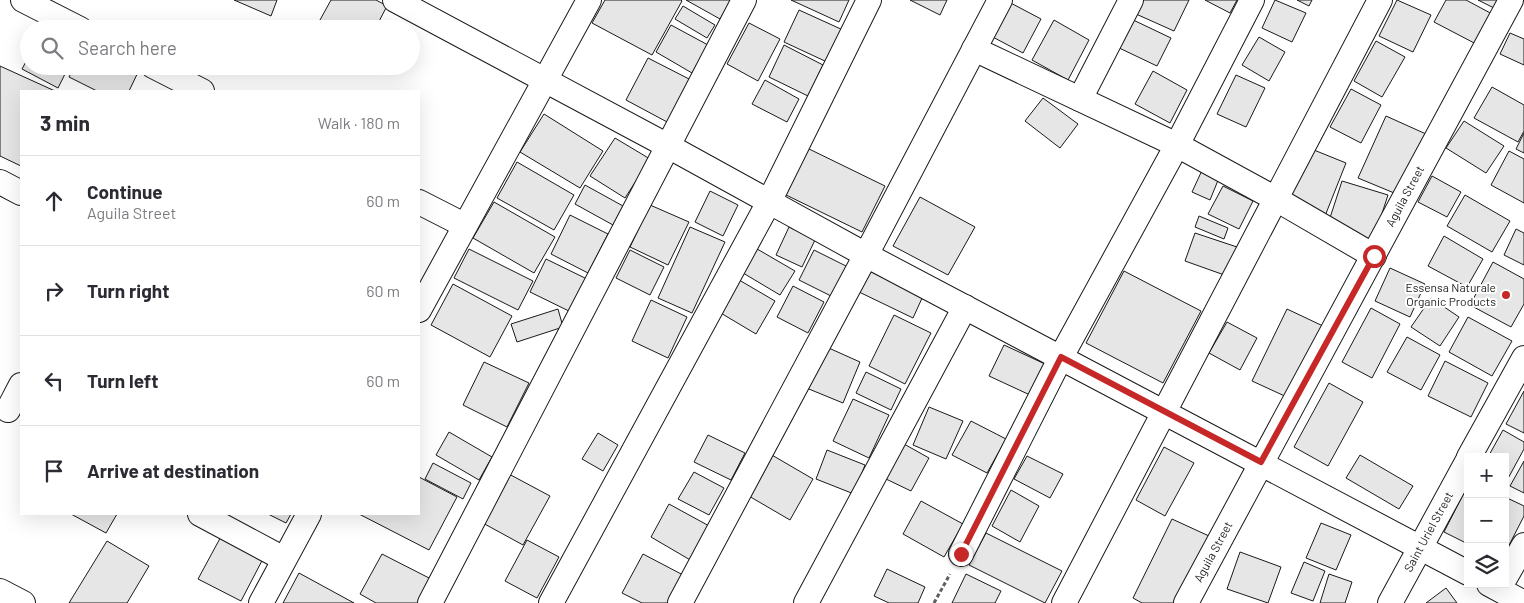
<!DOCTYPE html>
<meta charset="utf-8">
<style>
:root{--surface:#fff;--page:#f7f7f7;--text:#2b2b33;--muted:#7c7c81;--line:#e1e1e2}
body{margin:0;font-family:Barlow,sans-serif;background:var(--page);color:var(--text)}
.controls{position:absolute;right:15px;bottom:15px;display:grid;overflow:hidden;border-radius:0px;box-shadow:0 5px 20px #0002}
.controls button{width:45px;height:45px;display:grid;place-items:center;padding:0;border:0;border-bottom:1px solid var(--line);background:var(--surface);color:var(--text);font:25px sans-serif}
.stop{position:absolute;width:15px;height:15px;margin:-11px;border:4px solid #c62828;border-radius:50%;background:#fff}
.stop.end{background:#c62828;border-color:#fff;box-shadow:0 1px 5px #0008}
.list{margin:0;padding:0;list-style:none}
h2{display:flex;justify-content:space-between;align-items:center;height:65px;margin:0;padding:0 20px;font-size:21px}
h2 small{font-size:16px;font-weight:400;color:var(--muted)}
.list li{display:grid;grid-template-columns:32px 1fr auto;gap:15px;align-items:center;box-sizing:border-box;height:90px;padding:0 20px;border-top:1px solid var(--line)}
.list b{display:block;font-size:19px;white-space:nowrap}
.list p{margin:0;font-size:16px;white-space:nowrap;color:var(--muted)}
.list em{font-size:16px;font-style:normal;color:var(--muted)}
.icon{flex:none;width:28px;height:28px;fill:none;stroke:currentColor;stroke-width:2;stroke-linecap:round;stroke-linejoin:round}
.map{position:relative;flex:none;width:1524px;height:603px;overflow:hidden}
.search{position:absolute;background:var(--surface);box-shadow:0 5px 20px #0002;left:20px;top:20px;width:400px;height:55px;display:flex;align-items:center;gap:12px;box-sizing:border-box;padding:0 18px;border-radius:28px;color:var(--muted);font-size:19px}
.panel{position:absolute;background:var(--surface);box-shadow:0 5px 20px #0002;left:20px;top:90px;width:400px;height:425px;border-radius:0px}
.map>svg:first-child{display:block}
.building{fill:#e6e6e6;stroke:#1a1a1a}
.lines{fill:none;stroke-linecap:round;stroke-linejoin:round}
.street-casing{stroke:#1a1a1a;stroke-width:26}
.path{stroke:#5f5f5f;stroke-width:3;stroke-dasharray:4 2.5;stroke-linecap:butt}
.street{stroke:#fff;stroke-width:24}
.route{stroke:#c62828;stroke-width:6}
.poi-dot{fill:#c62828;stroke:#fff;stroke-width:2}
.labels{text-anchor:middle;stroke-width:4;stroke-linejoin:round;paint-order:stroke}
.street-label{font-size:12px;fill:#1a1a1a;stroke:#fff}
.poi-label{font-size:12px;fill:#1a1a1a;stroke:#fff;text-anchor:end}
</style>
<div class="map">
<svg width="1524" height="603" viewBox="0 0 1524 603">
<rect width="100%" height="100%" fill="#fff"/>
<path class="building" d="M234,0H277L271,16Z
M331,0H376L387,6L375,29H315Z
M605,0H681L682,1L652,55L592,23Z
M686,0H731L720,19Z
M791,0H849L839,22Z
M910,0H947L940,15Z
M1005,0L1041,19L1023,53L987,34Z
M1143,0H1189L1174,31L1136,14Z
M1205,0H1237L1230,13Z
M1275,0L1306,13L1292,42L1262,28Z
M1297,0H1312L1309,6Z
M1397,0L1431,15L1413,52L1379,36Z
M1446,0H1466L1494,15L1478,45L1434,22Z
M1478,0H1503L1498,10Z
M683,6L715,25L707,38L675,19Z
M799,10L843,30L827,62L784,42Z
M1129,18L1171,38L1157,66L1115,46Z
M1054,20L1089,40L1068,80L1032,60Z
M749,23L780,39L758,81L727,64Z
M671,25L708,45L692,73L656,52Z
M1510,33L1524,39V65L1500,54Z
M1259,37L1285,52L1269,81L1242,65Z
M1376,41L1405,57L1382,97L1354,81Z
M784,45L823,65L808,96L769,77Z
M29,56V66H69L58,88L22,69Z
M648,58L691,80L669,123L626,100Z
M0,66L55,91H21V166L0,156Z
M75,66H141L129,91H97L69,77Z
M1153,71L1187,90L1170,123L1135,104Z
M1236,75L1265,88L1246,127L1217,114Z
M765,80L799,99L787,122L752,104Z
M1492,87L1524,105V131L1518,142L1474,118Z
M1351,89L1381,105L1361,143L1330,127Z
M1043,98L1078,124L1060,148L1025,121Z
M544,114L603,151L580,188L520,152Z
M1386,116L1426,134L1399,195L1358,178Z
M1464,121L1504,146L1486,173L1446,148Z
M1524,133V153L1516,149Z
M615,138L650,159L625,198L590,176Z
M805,147L885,186L862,232L782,193Z
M1309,148L1346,163L1325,216L1288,201Z
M1509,151L1524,159V203L1491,185Z
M517,162L574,195L554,230L497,198Z
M1204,166L1221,173L1210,200L1192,192Z
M1432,176L1461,192L1447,217L1418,202Z
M1342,181L1388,195L1373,241L1327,227Z
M585,185L623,206L613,225L575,204Z
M1223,186L1253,201L1239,229L1208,214Z
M710,191L738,205L723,236L695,222Z
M1465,195L1510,221L1492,252L1447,226Z
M920,197L975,227L948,275L893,246Z
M494,202L555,237L534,273L473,238Z
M650,205L689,222L668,265L630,247Z
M570,215L608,234L588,273L551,254Z
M1199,216L1228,228L1224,239L1195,227Z
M690,227L725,242L692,313L658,298Z
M789,227L815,240L802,267L776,255Z
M1516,229L1524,233V265L1504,255Z
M1195,233L1240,248L1230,277L1185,261Z
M1444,236L1483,259L1467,287L1428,266Z
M752,246L795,271L780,295L738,270Z
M469,249L533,281L518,310L454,278Z
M630,250L664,267L650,295L616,278Z
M814,250L852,269L837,299L799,280Z
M546,259L589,280L573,313L530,292Z
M1493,262L1524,279V304L1511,327L1470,305Z
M1390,268L1425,284L1410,317L1375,301Z
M867,270L923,296L913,318L857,291Z
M1124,271L1201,311L1163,383L1086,343Z
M734,277L775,301L756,334L714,309Z
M453,284L512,316L490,357L431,325Z
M793,286L824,302L808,333L777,317Z
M1431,298L1459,317L1440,346L1411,327Z
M651,300L687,317L668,358L632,341Z
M1371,308L1400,324L1372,378L1342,362Z
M558,309L563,327L517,342L511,324Z
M1287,309L1323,326L1289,398L1252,381Z
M894,315L931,333L905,384L869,366Z
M1468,317L1512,341L1492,376L1449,352Z
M1227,322L1257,338L1240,370L1209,353Z
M1407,337L1440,355L1421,390L1387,372Z
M822,345L860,362L843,403L804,387Z
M1004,345L1045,364L1030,395L989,376Z
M1445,361L1488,383L1471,417L1428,396Z
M484,362L529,383L507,427L463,405Z
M866,372L901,389L891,410L856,393Z
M1329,383L1363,402L1328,466L1294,447Z
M1524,391V433L1506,424Z
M853,399L889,415L869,458L833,441Z
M929,407L963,421L946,459L913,445Z
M971,421L1006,439L987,473L952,455Z
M1503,430L1524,442V449L1505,484V457H1488Z
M449,432L492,457L479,480L436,455Z
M598,433L618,445L603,471L582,459Z
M708,435L745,453L731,480L694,462Z
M904,444L929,458L911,491L886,479Z
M1164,447L1194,463L1165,516L1136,500Z
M827,450L865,465L854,494L816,479Z
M765,451L813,479L790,520L742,492Z
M1360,455L1413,486L1399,509L1346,478Z
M1027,456L1063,474L1050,498L1014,479Z
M1524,461V493L1510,486Z
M433,463L471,483L463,499L425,479Z
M694,472L724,488L709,515L678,499Z
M507,473L550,496L523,545L481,522Z
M419,477L457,497L429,550L359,514H419Z
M1468,485V544L1444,532Z
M1011,490L1039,506L1020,542L992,526Z
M1505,497L1524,506V516L1505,553Z
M921,501L963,524L944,557L903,534Z
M669,504L711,527L692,561L651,537Z
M71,514H117L106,533Z
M268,514H291L286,523Z
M1172,519L1209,536L1176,603H1142L1133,598Z
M1321,523L1351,535L1336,570L1306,558Z
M224,531L266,553L241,601L198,579Z
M986,533L1062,571L1045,603L969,565Z
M527,540L559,557L537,598L505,581Z
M107,541L149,566L127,603H69Z
M1240,552L1281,567L1268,603L1227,589Z
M382,554L431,579L418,603H376L360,594Z
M643,554L685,576L670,603H642L622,593Z
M1304,562L1325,571L1313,601L1291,593Z
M887,569L925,587L918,603H889L874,596Z
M299,573L354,603H283Z
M966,574L1001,591L995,603H952Z
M1329,574L1352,582L1345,603H1320Z
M1446,588L1457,603H1426Z"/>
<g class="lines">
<defs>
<g id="street">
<path d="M23,0L80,29"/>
<path d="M395,0L668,146L866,255L1468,573"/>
<path d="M974,49L1177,145L1276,199L1374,256"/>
<path d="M153,66L202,91"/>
<path d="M1080,99L1131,0"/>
<path d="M0,182L21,193"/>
<path d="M419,202L464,225"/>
<path d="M419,310L589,0"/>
<path d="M8,410L21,385"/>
<path d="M1469,457L1524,358"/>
<path d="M200,514L284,559"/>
<path d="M961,554L1061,357L1177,145L1252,0"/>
<path d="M1505,578L1524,545"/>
<path d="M1489,584L1524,603"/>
<path d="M0,591L23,603"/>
<path d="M261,603L309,514"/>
<path d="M430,603L744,0"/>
<path d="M551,603L769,202L869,0"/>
<path d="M680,603L866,255L1000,0"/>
<path d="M806,603L965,307"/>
<path d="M1064,603L1380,0"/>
<path id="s1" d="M1186,603L1511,0"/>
<path id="s2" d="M1390,603L1468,460"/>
</g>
</defs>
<use href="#street" class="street-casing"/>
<path class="path" d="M934,603L950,574"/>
<use href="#street" class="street"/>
</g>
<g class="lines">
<path class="route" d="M961,554L1061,357L1261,462L1374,256"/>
</g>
<circle class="poi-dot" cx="1506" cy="295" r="5"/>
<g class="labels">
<g class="street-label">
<text dy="4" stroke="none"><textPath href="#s1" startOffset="462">Aguila Street</textPath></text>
<text dy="4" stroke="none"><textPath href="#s2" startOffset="81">Saint Uriel Street</textPath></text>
<text dy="4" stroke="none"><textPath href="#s1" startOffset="58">Aguila Street</textPath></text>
</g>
<g class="poi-label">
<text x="1496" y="292">Essensa Naturale<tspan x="1496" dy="14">Organic Products</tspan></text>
</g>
</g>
</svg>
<div class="controls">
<button>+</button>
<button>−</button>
<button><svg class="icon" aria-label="layers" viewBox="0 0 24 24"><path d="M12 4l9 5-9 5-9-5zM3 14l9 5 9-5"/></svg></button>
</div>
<div class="stop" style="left:1374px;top:256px"></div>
<div class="stop end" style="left:961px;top:554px"></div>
<div class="search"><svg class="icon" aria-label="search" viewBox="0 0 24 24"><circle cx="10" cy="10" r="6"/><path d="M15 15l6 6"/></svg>Search here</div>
<section class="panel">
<h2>3 min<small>Walk · 180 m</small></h2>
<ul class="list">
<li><svg class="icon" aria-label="ahead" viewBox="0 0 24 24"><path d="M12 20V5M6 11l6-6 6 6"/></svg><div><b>Continue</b><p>Aguila Street</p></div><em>60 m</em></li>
<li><svg class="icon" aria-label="right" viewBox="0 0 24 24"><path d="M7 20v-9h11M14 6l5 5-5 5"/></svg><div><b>Turn right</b></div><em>60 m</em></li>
<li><svg class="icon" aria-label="left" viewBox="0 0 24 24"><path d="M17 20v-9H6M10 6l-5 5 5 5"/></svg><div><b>Turn left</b></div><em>60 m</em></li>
<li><svg class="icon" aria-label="arrive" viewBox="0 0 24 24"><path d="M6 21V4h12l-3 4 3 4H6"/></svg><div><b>Arrive at destination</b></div></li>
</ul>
</section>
</div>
